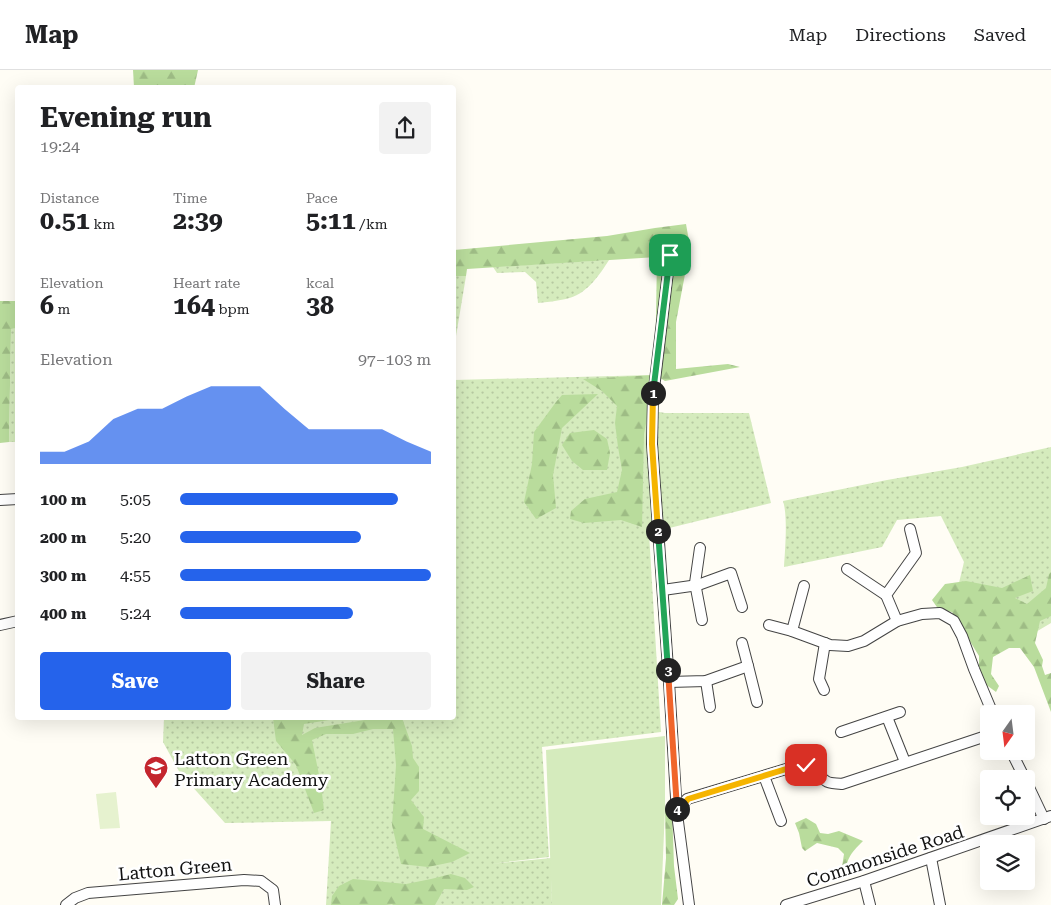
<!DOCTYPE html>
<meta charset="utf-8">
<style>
:root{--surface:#fff;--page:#f2f2f2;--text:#202124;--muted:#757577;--line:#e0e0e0;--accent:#2563eb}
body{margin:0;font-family:"Roboto Serif",serif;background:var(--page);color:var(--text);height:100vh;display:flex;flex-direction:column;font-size:19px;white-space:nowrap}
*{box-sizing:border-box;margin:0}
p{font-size:16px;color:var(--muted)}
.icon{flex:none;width:28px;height:28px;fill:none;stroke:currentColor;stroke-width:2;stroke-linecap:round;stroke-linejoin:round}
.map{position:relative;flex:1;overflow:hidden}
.panel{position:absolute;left:15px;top:15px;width:441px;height:635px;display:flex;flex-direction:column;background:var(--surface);border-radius:5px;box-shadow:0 5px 20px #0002}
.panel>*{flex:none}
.needle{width:32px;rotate:194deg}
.controls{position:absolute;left:980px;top:635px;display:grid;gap:10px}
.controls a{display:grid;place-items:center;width:55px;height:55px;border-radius:5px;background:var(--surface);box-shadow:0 5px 20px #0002;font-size:25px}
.pin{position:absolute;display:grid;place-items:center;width:42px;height:42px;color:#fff;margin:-21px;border-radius:10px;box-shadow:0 2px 8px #0006}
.km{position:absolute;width:25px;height:25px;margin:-12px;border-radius:50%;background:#222;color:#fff;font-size:14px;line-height:25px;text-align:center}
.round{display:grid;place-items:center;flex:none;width:52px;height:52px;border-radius:5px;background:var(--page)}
.overview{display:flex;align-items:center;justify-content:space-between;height:85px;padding:0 25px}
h1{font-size:28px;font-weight:700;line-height:38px}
.figures{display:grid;grid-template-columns:repeat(3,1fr);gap:8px;height:85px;padding:5px 25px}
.figures div{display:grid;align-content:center}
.figures b{font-size:25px;font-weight:700}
.figures small{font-size:14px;font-weight:400}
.figures p{font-size:14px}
.chart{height:140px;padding:10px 25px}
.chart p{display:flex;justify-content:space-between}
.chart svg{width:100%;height:90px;margin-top:5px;fill:var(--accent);opacity:.7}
.cta{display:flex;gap:10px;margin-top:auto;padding:10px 25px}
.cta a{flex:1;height:58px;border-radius:5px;background:var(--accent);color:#fff;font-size:20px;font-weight:700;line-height:58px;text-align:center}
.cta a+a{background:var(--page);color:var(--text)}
ul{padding:0 25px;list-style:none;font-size:16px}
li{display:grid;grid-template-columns:80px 60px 1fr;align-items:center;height:38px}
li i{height:12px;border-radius:6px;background:var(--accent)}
header{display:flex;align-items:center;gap:30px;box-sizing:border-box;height:70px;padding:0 25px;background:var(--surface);border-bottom:1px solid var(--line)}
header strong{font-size:24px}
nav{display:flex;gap:28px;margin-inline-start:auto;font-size:18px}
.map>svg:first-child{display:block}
.grass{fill:url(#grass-dots)}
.forest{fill:url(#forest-firs)}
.garden{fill:#d5ebbd}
.pitch{fill:#e6f2cf}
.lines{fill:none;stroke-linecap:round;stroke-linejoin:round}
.street-casing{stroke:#444;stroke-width:12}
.street{stroke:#fff;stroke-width:10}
.split-1-casing{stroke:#fff;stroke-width:10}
.split-2-casing{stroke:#fff;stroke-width:10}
.split-3-casing{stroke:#fff;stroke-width:10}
.split-4-casing{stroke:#fff;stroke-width:10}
.split-5-casing{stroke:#fff;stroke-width:10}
.split-1{stroke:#22a559;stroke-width:6}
.split-2{stroke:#f5b400;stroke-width:6}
.split-3{stroke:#22a559;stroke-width:6}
.split-4{stroke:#f0652b;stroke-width:6}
.split-5{stroke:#f5b400;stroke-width:6}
.labels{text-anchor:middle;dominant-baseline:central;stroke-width:5;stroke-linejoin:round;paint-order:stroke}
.poi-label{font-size:18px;fill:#111;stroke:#fff;text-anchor:start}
.street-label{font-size:18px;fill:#111;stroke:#fff}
</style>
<header>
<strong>Map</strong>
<nav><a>Map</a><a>Directions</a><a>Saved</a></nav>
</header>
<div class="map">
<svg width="1051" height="835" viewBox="0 0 1051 835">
<defs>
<pattern id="grass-dots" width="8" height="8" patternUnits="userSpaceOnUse" patternTransform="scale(1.25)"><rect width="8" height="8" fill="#d5ebbd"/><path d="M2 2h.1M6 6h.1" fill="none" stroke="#b6c8a1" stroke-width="1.8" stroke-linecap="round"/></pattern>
<pattern id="forest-firs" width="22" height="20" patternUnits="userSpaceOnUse" patternTransform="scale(1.25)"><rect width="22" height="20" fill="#b9dc9c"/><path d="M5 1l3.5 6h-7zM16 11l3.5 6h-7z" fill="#9ebc85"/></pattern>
</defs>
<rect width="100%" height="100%" fill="#fffdf5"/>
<g class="grass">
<path d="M609 190C599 206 586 225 566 229 557 231 547 232 538 233L536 212 525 202 497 203 493 197Z"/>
<polygon points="454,206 466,206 454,278"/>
<polygon points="17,258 17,372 9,372 11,259"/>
<polygon points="652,305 652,344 659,342 665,343 749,343 771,433 649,463 661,662 542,677 549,787 490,794 551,788 552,835 326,835 331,751 225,753 180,703 163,672 164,648 454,648 454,310"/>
<path d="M1051 377V553L1029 566 952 542 964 492 941 446 897 450 882 477 784 497C785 481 788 446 783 431L887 410 962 397Z"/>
</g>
<g class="forest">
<polygon points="133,0 198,0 194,18 134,17"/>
<polygon points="686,154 689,171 686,199 676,252 676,299 728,294 740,297 665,311 655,305 644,364 642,457 621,450 584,453 570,449 571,441 585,429 617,422 622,400 618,377 615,353 617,336 602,321 583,309 655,305 657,187 467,199 466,206 454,206 454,180 607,166 655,158"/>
<polygon points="0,231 17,231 18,258 11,259 9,372 0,373"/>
<polygon points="598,324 562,358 553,405 556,438 536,449 524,432 532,394 534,362 556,332 562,325"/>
<polygon points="594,360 607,369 610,383 607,400 583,400 572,391 562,375 570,363"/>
<polygon points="1051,502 1051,546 1040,551 1035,573 1043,590 1042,596 1045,605 1051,603 1051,642 1034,597 1020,578 1009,578 993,587 991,604 999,616 996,622 981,611 978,603 979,596 979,586 952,542 939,540 932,530 945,514 966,511 1002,518 1030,505 1033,521 1015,528 1027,534 1046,518 1049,504"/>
<polygon points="273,648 342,648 304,654 302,665 315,658 377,648 402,648 412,676 413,688 419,697 419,721 411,730 424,747 423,759 470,783 452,792 428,797 401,794 392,755 396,695 393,659 373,659 353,664 326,664 312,670 321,715 324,740 314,743 296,695 276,671"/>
<polygon points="665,738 672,738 674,796 678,829 674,835 662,835 666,788"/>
<path d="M806 748 816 754 820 763 828 764 839 761 863 771C849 785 848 787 844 806L842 797 844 784 838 778 817 773 805 781 802 778 799 763 795 753Z"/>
<polygon points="451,804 465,808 474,817 467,820 444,819 435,835 393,835 392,834 387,835 331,835 332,826 339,816 353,809 406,814 431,809"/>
</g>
<polygon class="garden" points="665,666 665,738 661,835 552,835 546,680"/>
<polygon class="pitch" points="116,722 120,758 100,759 96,724"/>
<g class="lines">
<defs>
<g id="street">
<polyline points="670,185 653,327 652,374 669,612 677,744 689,835"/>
<polyline points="0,430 18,429"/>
<polyline points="700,478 695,513 702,550"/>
<polyline points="847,499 886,525"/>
<polyline points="663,520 698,515 731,503 742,537"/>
<polyline points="897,551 886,525 916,483 910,459"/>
<polyline points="0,555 18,551"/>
<polyline points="769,555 792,561 830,575 848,576 864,571 897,551 922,544 940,543 954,551 962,566 974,599 993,644"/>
<polyline points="792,561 804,516"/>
<polyline points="748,596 757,632"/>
<polyline points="706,611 710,637"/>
<polyline points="669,612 706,611 748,596 742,573"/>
<polyline points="824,620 819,609 825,573"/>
<polyline points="887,647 905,692"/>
<polyline points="841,662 900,642"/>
<polyline points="1011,681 1025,709"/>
<polyline points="764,706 781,751"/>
<polyline points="1026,711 1044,749"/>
<path d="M677 744 687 729 796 696C814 695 813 703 826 711 830 714 837 713 842 714L989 665"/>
<polyline points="931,788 940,835"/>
<polyline points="864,811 870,835"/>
<polyline points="66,835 75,828 88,823 244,810 261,811 273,820 275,835"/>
<polyline points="786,835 864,811 1051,746"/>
</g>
</defs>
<use href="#street" class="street-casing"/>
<use href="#street" class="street"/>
</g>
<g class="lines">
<defs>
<polyline id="split-1" points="653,323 670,185"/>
<polyline id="split-2" points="653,323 652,374 658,461"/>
<polyline id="split-3" points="658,461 668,600"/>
<polyline id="split-4" points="668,600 677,739"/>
<polyline id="split-5" points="677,739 677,744 688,729 796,696 806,695"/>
</defs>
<use href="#split-1" class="split-1-casing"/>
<use href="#split-2" class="split-2-casing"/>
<use href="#split-3" class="split-3-casing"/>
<use href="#split-4" class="split-4-casing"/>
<use href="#split-5" class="split-5-casing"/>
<use href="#split-1" class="split-1"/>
<use href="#split-2" class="split-2"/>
<use href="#split-3" class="split-3"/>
<use href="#split-4" class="split-4"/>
<use href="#split-5" class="split-5"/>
</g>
<defs>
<symbol id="school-pin" viewBox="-11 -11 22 30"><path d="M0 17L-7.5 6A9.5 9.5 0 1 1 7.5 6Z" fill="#c4262e" stroke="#fff"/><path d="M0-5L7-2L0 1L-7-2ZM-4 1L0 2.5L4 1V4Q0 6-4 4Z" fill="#fff"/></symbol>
</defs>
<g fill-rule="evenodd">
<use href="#school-pin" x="142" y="684" width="28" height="38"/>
</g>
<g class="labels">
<g class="poi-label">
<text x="174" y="688">Latton Green<tspan x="174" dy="21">Primary Academy</tspan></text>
</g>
<g class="street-label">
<text transform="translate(885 786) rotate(-18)">Commonside Road</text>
<text transform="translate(175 799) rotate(-5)">Latton Green</text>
</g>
</g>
</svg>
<div class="controls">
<a><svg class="needle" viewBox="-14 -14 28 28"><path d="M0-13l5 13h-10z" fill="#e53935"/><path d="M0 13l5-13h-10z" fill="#757577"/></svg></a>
<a><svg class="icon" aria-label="locate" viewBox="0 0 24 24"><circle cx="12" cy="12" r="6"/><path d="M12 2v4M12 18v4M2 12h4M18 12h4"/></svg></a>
<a><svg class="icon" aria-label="layers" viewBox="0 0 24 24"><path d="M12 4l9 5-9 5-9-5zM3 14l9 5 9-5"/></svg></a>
</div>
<div class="pin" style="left:670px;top:185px;background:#1e9e55"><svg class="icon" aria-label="arrive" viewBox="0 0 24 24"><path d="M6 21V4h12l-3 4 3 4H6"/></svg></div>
<div class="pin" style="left:806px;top:695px;background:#d93025"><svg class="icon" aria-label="check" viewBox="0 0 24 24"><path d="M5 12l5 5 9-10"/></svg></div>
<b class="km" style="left:653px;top:323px">1</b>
<b class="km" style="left:658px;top:461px">2</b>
<b class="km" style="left:668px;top:600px">3</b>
<b class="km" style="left:677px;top:739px">4</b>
<section class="panel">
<div class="overview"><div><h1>Evening run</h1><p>19:24</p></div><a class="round"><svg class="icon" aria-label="share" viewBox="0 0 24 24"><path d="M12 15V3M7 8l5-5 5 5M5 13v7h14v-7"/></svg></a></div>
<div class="figures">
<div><p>Distance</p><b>0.51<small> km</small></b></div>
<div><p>Time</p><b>2:39</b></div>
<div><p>Pace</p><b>5:11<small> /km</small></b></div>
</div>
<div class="figures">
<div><p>Elevation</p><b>6<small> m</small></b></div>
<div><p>Heart rate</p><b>164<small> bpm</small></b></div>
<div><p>kcal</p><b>38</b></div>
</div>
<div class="chart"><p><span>Elevation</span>97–103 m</p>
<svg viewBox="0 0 160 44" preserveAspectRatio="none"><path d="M0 44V38L10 38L20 33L30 22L40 17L50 17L60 11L70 6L80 6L90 6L100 17L110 27L120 27L130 27L140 27L150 33L160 38V44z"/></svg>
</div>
<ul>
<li><b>100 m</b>5:05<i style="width:87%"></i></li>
<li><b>200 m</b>5:20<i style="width:72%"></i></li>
<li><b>300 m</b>4:55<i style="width:100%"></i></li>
<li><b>400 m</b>5:24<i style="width:69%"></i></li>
</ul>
<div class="cta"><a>Save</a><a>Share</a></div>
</section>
</div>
